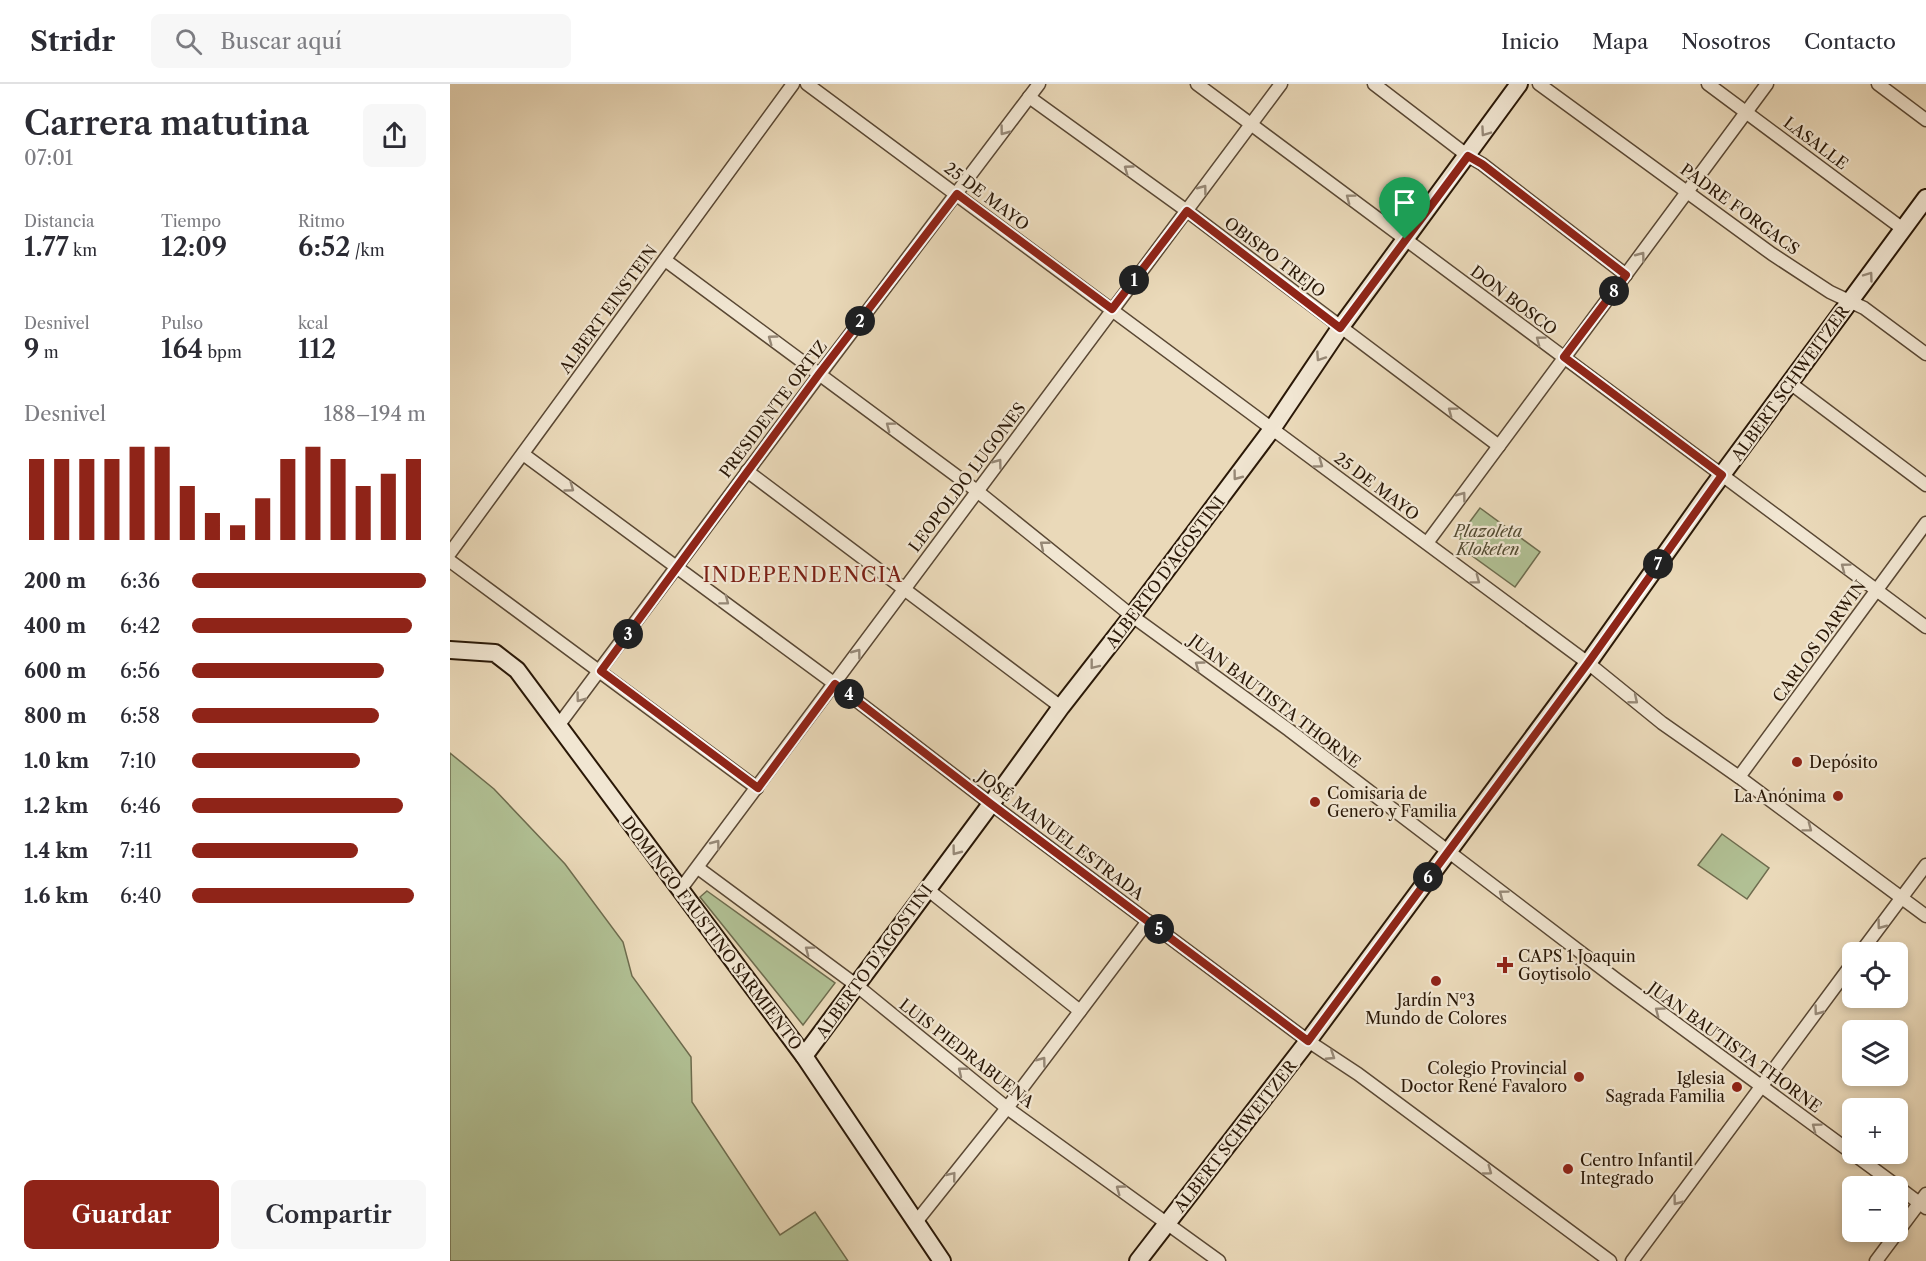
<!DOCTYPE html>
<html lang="es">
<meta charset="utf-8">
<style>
:root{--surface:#fff;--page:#f7f7f7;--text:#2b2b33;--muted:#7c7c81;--line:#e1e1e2;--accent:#8f2418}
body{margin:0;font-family:"Libre Caslon Text",serif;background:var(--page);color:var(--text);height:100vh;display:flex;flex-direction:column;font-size:22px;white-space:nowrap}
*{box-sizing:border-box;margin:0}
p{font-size:20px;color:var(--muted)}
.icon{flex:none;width:33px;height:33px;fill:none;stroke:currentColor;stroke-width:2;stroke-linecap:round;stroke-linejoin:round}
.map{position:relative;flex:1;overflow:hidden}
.sheet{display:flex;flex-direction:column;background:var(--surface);width:450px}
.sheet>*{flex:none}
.buttons{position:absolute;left:1392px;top:858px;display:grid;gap:12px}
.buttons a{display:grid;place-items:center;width:66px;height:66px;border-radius:9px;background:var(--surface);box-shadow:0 3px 9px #0003;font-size:30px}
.pin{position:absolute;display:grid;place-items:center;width:51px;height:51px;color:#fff;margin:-62px -26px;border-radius:50% 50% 50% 0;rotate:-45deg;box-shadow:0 0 6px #0007}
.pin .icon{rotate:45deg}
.km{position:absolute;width:30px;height:30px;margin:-15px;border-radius:50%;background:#222;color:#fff;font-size:16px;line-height:30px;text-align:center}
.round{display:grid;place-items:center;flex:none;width:63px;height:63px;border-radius:9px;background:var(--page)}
.head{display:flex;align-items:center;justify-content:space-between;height:102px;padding:0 24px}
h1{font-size:33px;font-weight:600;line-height:45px}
.metrics{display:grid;grid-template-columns:repeat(3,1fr);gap:9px;height:102px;padding:6px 24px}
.metrics div{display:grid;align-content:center}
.metrics b{font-size:26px;font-weight:600}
.metrics small{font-size:16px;font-weight:400}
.metrics p{font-size:16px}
.chart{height:168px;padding:12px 24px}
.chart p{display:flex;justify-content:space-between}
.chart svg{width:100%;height:108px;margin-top:6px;stroke:var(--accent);stroke-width:6}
.action{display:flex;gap:12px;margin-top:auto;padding:12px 24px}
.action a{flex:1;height:69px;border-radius:9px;background:var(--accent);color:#fff;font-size:24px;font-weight:600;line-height:69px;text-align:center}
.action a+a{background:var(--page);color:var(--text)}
ul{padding:0 24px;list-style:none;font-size:20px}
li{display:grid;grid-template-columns:96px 72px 1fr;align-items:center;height:45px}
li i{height:15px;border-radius:8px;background:var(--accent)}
header{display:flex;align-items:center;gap:36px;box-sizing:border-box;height:84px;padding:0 30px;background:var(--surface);border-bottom:2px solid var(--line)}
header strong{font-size:28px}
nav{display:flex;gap:33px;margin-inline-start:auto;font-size:21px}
.search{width:420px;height:54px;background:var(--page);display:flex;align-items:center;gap:15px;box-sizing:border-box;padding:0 21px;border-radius:9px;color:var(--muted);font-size:22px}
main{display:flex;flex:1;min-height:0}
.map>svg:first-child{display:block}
.green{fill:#b1c094;stroke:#6e6c4e;stroke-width:1.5}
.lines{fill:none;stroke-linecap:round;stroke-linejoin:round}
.street-casing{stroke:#5a4834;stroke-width:15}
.secondary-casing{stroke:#2a1807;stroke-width:20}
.street{stroke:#f1e6d2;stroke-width:12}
.secondary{stroke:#f1e6d2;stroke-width:16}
.oneway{stroke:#978977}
.route-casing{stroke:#fff;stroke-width:12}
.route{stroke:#8f2418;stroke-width:8}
.poi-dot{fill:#8f2418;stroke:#f1e6d2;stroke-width:2}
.labels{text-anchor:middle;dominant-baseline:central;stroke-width:4.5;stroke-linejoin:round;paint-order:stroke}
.street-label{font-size:16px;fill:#2a1807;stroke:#f1e6d2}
.park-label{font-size:16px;font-style:italic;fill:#524a31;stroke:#f1e6d2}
.poi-label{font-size:16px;fill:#2a1807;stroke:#f1e6d2;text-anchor:start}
.quarter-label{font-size:20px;letter-spacing:1.5px;fill:#7a1f14;stroke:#f1e6d2}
</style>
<header>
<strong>Stridr</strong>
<div class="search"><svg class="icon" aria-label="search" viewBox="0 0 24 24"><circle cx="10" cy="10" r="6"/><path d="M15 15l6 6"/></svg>Buscar aquí</div>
<nav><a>Inicio</a><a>Mapa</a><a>Nosotros</a><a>Contacto</a></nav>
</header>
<main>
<section class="sheet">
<div class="head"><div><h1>Carrera matutina</h1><p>07:01</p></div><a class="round"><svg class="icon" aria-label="share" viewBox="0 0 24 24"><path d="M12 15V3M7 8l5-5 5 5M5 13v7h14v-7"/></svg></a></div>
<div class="metrics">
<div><p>Distancia</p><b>1.77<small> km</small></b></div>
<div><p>Tiempo</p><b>12:09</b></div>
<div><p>Ritmo</p><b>6:52<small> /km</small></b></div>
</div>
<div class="metrics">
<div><p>Desnivel</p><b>9<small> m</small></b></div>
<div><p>Pulso</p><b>164<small> bpm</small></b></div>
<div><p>kcal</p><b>112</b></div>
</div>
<div class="chart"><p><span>Desnivel</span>188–194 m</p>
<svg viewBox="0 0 160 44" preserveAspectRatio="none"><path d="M5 44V11M15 44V11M25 44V11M35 44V11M45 44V6M55 44V6M65 44V22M75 44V33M85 44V38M95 44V27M105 44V11M115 44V6M125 44V11M135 44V22M145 44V17M155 44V11"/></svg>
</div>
<ul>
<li><b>200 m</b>6:36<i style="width:100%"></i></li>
<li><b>400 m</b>6:42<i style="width:94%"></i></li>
<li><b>600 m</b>6:56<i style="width:82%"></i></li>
<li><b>800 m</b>6:58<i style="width:80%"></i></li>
<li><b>1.0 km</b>7:10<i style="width:72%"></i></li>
<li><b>1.2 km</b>6:46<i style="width:90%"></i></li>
<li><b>1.4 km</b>7:11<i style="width:71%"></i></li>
<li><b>1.6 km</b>6:40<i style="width:95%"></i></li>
</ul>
<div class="action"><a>Guardar</a><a>Compartir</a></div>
</section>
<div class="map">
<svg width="1476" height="1177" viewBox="0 0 1476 1177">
<rect width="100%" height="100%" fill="#ead9b9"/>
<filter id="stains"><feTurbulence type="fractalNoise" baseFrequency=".00333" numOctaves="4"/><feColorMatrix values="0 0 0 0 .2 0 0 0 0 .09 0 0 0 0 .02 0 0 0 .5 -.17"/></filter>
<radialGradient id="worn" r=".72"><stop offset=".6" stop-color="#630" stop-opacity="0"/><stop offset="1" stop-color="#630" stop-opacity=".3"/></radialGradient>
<g class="green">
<polygon points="1030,424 1090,468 1065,503 1010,463 1010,451"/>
<polygon points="0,669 44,705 115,780 173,858 182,892 241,973 242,1018 330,1151 365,1128 398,1177 0,1177"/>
<polygon points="1272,750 1319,784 1297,815 1248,781"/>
<polygon points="257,807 385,899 353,941 250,813"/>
</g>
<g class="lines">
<defs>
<g id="street">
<polyline points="357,0 1138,579 1212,639 1289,693 1476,832"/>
<polyline points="747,0 1476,543"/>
<polyline points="924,0 1018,72 1032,80 1176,191"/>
<polyline points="1089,0 1322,170 1380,208 1414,224 1476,270"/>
<polyline points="1258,0 1453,145"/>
<polyline points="1428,0 1476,36"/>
<polyline points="579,13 737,127 1049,362"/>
<polyline points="215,176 527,407 682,532 839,646 1167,896 1447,1102"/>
<polyline points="1340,299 1476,401"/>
<polyline points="73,370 385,600 541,720 858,957 908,990 1160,1177"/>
<polyline points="297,387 611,623"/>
<polyline points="977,459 1317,0"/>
<polyline points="0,469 343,0"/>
<polyline points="0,477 307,704"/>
<polyline points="108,642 370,290 589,0"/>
<polyline points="1289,693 1476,439"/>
<polyline points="248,784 406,901 557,1024 769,1177"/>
<polyline points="477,805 630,927"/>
<polyline points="230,806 831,0"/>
<polyline points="1411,868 1476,781"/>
<polyline points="1448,1103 1476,1124"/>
<polyline points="466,1138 557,1024 698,837"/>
<polyline points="1182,1177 1402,880"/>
<polyline points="1426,1177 1476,1110"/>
</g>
<g id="secondary">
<polyline points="0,566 45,569 67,586 354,972 492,1177"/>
<polyline points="354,972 541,720 611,623 682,532 822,345 890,244 1069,0"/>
<polyline points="688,1177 858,957 1138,579 1260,407 1476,114"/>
</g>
</defs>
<use href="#street" class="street-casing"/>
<use href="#secondary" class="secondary-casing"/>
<use href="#street" class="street"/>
<use href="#secondary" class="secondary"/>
</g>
<defs><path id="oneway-chevron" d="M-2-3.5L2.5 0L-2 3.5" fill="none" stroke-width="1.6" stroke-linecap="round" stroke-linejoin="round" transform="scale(1.5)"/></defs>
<g class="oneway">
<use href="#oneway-chevron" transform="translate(554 47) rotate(127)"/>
<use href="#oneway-chevron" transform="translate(1035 48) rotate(125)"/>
<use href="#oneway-chevron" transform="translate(678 85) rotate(-144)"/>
<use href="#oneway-chevron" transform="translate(753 105) rotate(-53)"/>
<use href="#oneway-chevron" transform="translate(900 114) rotate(-143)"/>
<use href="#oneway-chevron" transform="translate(1191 172) rotate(-53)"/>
<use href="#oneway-chevron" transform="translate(1419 192) rotate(-54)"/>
<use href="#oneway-chevron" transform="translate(322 255) rotate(-144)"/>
<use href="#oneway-chevron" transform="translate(1090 256) rotate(-143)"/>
<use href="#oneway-chevron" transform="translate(870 273) rotate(124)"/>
<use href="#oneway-chevron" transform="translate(1002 327) rotate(-143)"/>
<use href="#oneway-chevron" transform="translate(440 342) rotate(-143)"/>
<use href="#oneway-chevron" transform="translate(548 379) rotate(-53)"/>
<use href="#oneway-chevron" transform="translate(869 380) rotate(36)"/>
<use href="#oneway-chevron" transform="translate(787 392) rotate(127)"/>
<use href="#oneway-chevron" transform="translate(120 404) rotate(36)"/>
<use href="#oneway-chevron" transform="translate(1012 412) rotate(-53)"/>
<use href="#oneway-chevron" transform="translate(594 461) rotate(-141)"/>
<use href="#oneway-chevron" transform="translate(1395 483) rotate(-143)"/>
<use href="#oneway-chevron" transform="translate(1026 496) rotate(37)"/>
<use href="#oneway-chevron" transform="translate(275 517) rotate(37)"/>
<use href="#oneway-chevron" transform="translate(407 569) rotate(-53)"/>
<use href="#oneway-chevron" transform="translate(644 581) rotate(128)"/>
<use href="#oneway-chevron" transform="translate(749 581) rotate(-144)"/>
<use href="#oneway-chevron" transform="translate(130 614) rotate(127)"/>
<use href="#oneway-chevron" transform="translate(1184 616) rotate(39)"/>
<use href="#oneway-chevron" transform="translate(1358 744) rotate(37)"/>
<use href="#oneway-chevron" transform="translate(266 760) rotate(-53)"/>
<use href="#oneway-chevron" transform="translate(506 767) rotate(127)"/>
<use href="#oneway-chevron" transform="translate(1053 810) rotate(-143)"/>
<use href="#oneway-chevron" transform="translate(1431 841) rotate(127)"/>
<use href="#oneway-chevron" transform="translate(359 866) rotate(-143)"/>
<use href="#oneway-chevron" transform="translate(1209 927) rotate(-143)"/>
<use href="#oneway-chevron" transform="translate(1368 927) rotate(127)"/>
<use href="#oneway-chevron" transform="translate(881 972) rotate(33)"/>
<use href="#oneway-chevron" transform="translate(592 977) rotate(-53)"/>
<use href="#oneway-chevron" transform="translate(512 987) rotate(-141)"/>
<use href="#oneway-chevron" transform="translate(1366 1043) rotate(-143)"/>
<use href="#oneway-chevron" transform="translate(1038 1087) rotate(36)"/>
<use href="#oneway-chevron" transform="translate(502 1092) rotate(-51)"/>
<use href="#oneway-chevron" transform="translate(670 1105) rotate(-144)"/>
<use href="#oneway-chevron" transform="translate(1227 1117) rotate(127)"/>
</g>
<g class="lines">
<defs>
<polygon id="route" points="1018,72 1032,80 1176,191 1114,273 1272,391 1138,579 858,957 541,720 385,600 308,704 151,587 369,290 507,110 662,225 737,127 890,244"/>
</defs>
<use href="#route" class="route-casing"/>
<use href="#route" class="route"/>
</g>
<g class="poi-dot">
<circle cx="1347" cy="678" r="6"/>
<circle cx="1388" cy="712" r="6"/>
<circle cx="865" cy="718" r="6"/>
<path d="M1052 872h6v6h6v6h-6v6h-6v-6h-6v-6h6z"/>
<circle cx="986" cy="897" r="6"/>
<circle cx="1129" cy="993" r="6"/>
<circle cx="1287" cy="1003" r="6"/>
<circle cx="1118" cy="1085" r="6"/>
</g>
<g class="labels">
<g class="street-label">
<text transform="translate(1366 59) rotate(37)">LASALLE</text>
<text transform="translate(537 112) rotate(37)">25 DE MAYO</text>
<text transform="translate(1290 125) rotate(36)">PADRE FORGACS</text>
<text transform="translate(825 173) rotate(37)">OBISPO TREJO</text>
<text transform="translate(1064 216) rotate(37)">DON BOSCO</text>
<text transform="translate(158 225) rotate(-54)">ALBERT EINSTEIN</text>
<text transform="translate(1340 299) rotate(-54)">ALBERT SCHWEITZER</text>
<text transform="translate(323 325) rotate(-53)">PRESIDENTE ORTIZ</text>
<text transform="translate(517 393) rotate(-53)">LEOPOLDO LUGONES</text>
<text transform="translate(927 402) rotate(37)">25 DE MAYO</text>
<text transform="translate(715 488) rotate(-53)">ALBERTO D'AGOSTINI</text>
<text transform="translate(1369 557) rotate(-54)">CARLOS DARWIN</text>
<text transform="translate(825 617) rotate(37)">JUAN BAUTISTA THORNE</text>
<text transform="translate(611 751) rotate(37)">JOSÉ MANUEL ESTRADA</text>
<text transform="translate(262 849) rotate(53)">DOMINGO FAUSTINO SARMIENTO</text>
<text transform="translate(424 877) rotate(-54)">ALBERTO D'AGOSTINI</text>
<text transform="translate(1285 963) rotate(36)">JUAN BAUTISTA THORNE</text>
<text transform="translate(517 969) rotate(38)">LUIS PIEDRABUENA</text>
<text transform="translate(785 1052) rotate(-52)">ALBERT SCHWEITZER</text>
</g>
<g class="park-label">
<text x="1038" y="447">Plazoleta<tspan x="1038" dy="18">Kloketen</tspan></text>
</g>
<g class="poi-label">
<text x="1359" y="678">Depósito</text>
<text x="877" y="709">Comisaria de<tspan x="877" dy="18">Genero y Familia</tspan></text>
<text x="1376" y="712" text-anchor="end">La Anónima</text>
<text x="1068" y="872">CAPS 1 Joaquin<tspan x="1068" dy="18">Goytisolo</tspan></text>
<text x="986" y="916" text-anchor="middle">Jardín Nº3<tspan x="986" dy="18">Mundo de Colores</tspan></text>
<text x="1117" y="984" text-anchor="end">Colegio Provincial<tspan x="1117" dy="18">Doctor René Favaloro</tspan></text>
<text x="1275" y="994" text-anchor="end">Iglesia<tspan x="1275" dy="18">Sagrada Familia</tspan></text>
<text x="1130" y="1076">Centro Infantil<tspan x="1130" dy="18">Integrado</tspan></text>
</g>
<g class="quarter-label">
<text x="353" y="491">INDEPENDENCIA</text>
</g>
</g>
<rect width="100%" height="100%" filter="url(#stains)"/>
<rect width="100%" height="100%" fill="url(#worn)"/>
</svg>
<div class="buttons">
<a><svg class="icon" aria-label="locate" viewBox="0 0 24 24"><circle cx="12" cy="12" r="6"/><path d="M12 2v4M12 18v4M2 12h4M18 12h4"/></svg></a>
<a><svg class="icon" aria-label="layers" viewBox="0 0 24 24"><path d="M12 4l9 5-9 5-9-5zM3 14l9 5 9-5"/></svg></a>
<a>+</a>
<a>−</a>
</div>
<div class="pin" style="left:955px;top:155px;background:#1e9e55"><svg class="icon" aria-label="arrive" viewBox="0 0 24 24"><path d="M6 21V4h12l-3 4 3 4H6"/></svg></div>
<b class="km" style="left:684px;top:196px">1</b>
<b class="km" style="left:410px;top:237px">2</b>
<b class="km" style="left:178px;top:550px">3</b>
<b class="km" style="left:399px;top:610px">4</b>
<b class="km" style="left:709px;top:845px">5</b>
<b class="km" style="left:978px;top:793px">6</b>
<b class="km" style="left:1208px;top:480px">7</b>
<b class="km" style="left:1164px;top:207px">8</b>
</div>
</main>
